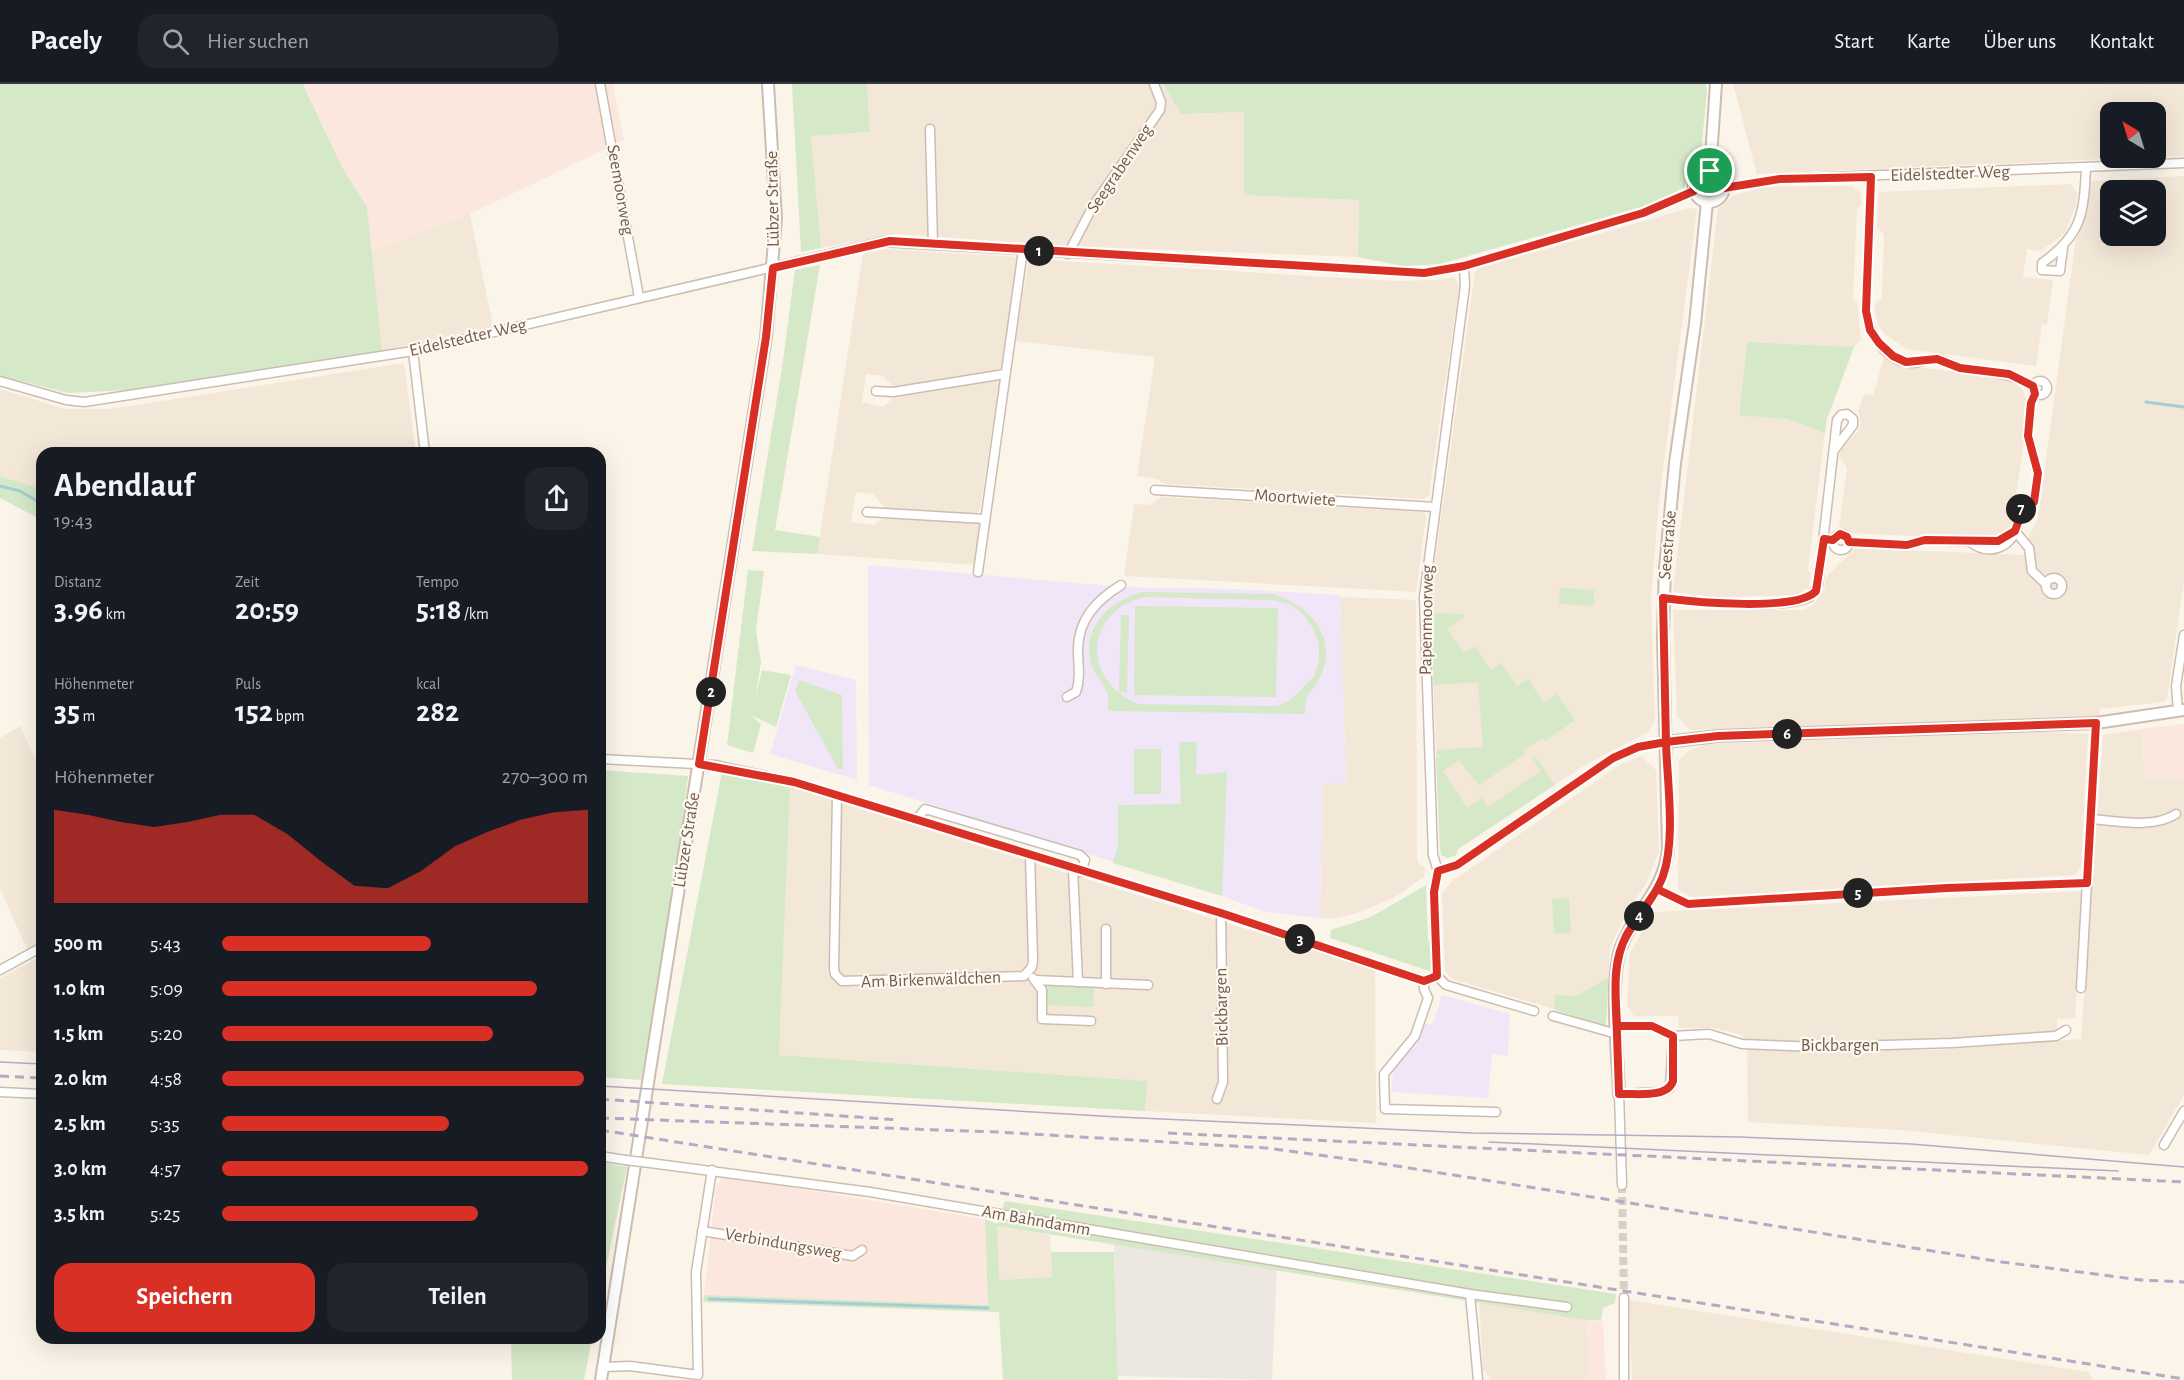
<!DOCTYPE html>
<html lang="de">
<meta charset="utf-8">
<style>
:root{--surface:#171b24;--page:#20242c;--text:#f1f3f6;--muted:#9ea1a6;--line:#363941;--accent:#d93025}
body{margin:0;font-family:"Alegreya Sans",sans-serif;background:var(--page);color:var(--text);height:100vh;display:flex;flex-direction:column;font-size:22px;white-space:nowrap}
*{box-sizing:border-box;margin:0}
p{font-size:20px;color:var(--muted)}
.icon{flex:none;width:33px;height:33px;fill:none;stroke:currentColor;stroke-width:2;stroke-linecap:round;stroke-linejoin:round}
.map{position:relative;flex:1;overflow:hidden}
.sheet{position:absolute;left:36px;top:363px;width:570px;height:897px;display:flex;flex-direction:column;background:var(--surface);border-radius:18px;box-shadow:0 6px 24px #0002}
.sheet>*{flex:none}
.needle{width:39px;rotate:322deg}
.buttons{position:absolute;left:2100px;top:18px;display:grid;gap:12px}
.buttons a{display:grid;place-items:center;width:66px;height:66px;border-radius:12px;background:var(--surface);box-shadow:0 6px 24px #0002;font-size:30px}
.pin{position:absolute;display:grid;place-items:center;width:51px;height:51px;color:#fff;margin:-26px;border:3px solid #fff;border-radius:50%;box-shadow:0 2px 6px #0007}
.km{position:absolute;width:30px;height:30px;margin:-15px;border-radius:50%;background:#222;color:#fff;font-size:16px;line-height:30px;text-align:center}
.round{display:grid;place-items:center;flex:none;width:63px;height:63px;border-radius:18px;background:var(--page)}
.summary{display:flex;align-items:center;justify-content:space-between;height:102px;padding:0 18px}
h1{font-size:33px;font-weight:700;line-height:45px}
.figures{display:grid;grid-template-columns:repeat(3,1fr);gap:9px;height:102px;padding:6px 18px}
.figures div{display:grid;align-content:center}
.figures b{font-size:30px;font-weight:700}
.figures small{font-size:16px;font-weight:400}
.figures p{font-size:16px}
.chart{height:168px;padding:12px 18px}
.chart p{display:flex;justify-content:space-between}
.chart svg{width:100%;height:108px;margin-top:6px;fill:var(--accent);opacity:.7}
.primary-button{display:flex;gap:12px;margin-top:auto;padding:12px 18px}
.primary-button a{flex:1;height:69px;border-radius:18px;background:var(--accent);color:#fff;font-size:24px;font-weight:700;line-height:69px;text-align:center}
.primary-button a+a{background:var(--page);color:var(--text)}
ul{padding:0 18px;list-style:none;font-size:20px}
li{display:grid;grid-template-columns:96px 72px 1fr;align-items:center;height:45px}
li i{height:15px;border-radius:8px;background:var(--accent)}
header{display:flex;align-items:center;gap:36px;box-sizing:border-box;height:84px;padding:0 30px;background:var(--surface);border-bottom:2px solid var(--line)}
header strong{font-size:28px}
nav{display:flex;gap:33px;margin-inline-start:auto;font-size:21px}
.search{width:420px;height:54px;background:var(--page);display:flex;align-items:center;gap:15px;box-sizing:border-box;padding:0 21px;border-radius:18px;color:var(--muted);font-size:22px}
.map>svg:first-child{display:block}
.residential{fill:#f3e7d8;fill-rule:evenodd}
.commercial{fill:#fbe7de}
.industrial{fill:#ede7e2}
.education{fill:#f1e6f8}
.green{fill:#d5e8c8;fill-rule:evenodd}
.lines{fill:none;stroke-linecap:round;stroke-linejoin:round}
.stream{stroke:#a5cdd5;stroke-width:3}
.minor-tunnel{stroke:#dacfc2;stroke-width:8;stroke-dasharray:8 4;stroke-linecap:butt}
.minor-casing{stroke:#cdbdb0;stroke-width:11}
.tertiary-casing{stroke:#cdbdb0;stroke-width:14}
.minor{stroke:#fff;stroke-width:8}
.tertiary{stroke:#fff;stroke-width:10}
.tram{stroke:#b8a8c5;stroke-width:1.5}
.rail{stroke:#b8a8c5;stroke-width:3;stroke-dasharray:9 6;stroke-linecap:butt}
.minor-bridge-casing{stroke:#cdbdb0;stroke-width:11;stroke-linecap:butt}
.minor-bridge{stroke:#fff;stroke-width:8}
.route-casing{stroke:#fff;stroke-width:12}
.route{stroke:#d93025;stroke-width:8}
.labels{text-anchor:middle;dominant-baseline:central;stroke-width:4.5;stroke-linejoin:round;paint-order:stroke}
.street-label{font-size:18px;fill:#755c4e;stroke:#fef9f0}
</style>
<header>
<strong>Pacely</strong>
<div class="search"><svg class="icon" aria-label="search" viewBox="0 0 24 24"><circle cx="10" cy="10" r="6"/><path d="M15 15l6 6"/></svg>Hier suchen</div>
<nav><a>Start</a><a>Karte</a><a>Über uns</a><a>Kontakt</a></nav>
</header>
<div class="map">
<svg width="2184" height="1296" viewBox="0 0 2184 1296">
<rect width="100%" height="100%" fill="#fbf5e9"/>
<g class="residential">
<polygon points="867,0 1163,0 1181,30 1244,28 1245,111 1359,116 1358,173 1066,162 897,150 821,164 811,52 870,48"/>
<polygon points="1733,0 2184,0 2184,72 2156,73 2156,28 2110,28 2110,74 2134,74 1757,90"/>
<path d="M2184 92V497L2167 615 2163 618 2100 625 2099 633 1690 646 1677 632 1673 526H1804L1813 521 1824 506 1826 493 1855 464 2026 471 2028 454 2038 434 2076 154 2087 128 2090 100 2093 97ZM2110 106H2156V152H2110Z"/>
<polygon points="2071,100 2077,108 2076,122 2065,149 2041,167 2027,165 2023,193 2053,196 2047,241 2042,240 2036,282 1906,265 1885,250 1878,241 1874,221 1882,213 1884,151 1877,143 1879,108"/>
<polygon points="1852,102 1861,110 1861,121 1857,124 1853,215 1857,218 1861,256 1854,263 1747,258 1739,330 1787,335 1825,349 1808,486 1811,490 1809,503 1797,511 1714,513 1673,508 1718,124 1734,111 1766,103"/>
<polygon points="1689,124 1697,125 1659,416 1651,513 1655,637 1647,649 1588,679 1458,765 1456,771 1443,773 1440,764 1430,514 1475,188 1479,184"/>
<polygon points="470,130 493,242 382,267 371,167"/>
<polygon points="885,165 1019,173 1002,282 995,288 894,303 883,292 866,290 862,318 883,323 895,312 993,295 999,299 980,426 973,431 885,424 873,410 856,408 851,438 874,441 885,433 979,439 981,442 976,481 817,470 863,170"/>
<polygon points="1029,175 1395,197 1435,196 1454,193 1459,202 1429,411 1424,415 1166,400 1157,395 1137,392 1155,273 1015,257"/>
<polygon points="1884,273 1908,282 2006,294 2022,304 2029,322 2012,440 2008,448 1990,456 1850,449 1839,444 1847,384 1839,372 1842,364 1859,346 1861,337 1858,328 1864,310 1873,311"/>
<polygon points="404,279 416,369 42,369 42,405 0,392 0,305 65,325 111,325"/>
<polygon points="1161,413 1423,428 1426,432 1416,508 1124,492 1134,420 1150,421"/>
<polygon points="1340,513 1416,516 1417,778 1425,783 1424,793 1392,815 1354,830 1330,835 1320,834 1322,699 1346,698"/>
<polygon points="20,642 42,689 42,858 27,865 0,805 0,654"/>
<polygon points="2143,645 2144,693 2184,695 2184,1011 2149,1071 1901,1046 1748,1038 1747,965 1936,966 2081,955 2103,651"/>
<polygon points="2048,648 2088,650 2081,783 2075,791 1691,813 1678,806 1679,676 1691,665 1709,660"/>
<polygon points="1641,672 1656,686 1659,768 1647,798 1625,832 1610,863 1606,941 1603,943 1554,925 1452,895 1445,887 1442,810 1451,798 1619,681"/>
<polygon points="790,703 1375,885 1376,1039 1145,1027 1146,997 779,971"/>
<polygon points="2083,807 2075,934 2057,935 2057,949 1865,959 1743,956 1743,951 1713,944 1679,944 1678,932 1634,932 1627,922 1630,869 1654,828"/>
<polygon points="42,872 42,968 0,966 0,894"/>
<polygon points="996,1142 1050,1151 1052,1193 998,1196"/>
<polygon points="1629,1216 2088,1288 2093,1296 1632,1296"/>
<polygon points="1479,1217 1587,1236 1589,1296 1491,1296 1483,1285"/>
</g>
<g class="commercial">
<polygon points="304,0 613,0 624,56 470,130 371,167 367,123 342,83"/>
<polygon points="2184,640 2184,695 2144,693 2143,645"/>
<polygon points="723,1092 985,1135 988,1221 704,1211 716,1102"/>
<polygon points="1587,1236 1603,1237 1606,1296 1589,1296"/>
</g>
<polygon class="industrial" points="1114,1160 1277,1185 1272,1296 1118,1292"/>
<g class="education">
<polygon points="868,481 1123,503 1236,505 1340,511 1346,699 1322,700 1320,834 1265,828 1222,812 869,701"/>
<polygon points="796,581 856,596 857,696 770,670"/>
<polygon points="1442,911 1510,930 1508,972 1492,970 1488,1014 1392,1008 1393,985 1417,960 1425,940 1433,940"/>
</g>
<g class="green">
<polygon points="0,0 303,0 342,83 367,123 382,267 132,306 68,309 0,292"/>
<polygon points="792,0 867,0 870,48 811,52 821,164 801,168"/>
<polygon points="1163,0 1706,0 1707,6 1700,80 1690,88 1684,104 1641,123 1440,180 1403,182 1358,173 1359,116 1244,111 1244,28 1181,30"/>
<polygon points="820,181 775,446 820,453 817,470 752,467 782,284 795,186"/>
<polygon points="1747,258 1854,263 1827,335 1825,349 1787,335 1739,331"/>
<polygon points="0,392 42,405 42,436 0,414"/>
<polygon points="748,486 764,487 756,546 761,578 755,615 762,586 791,591 776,643 751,631 761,640 753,669 727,661"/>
<polygon points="1560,504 1594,506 1594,522 1559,520"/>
<path d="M1142 508 1273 510C1311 521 1341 556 1318 597 1308 615 1306 605 1305 630L1108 627C1108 621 1109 613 1107 608 1103 597 1094 591 1091 579 1081 543 1111 516 1142 508ZM1144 513 1271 516 1290 520 1303 530 1313 544 1319 560V577L1314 592 1292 615 1277 622 1138 620C1082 596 1083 529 1144 513Z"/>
<polygon points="1135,522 1278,524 1276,613 1134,611"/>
<polygon points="1430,529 1463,530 1464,533 1447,545 1464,569 1475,562 1491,586 1501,579 1517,602 1528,595 1544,619 1557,610 1575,636 1545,657 1542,654 1523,667 1525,670 1479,701 1459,676 1443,687 1467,724 1482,714 1488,723 1541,687 1532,673 1535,672 1555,701 1458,765 1456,771 1448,774 1441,771 1440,764 1436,673 1443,672 1437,671 1437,666 1483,663 1478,598 1433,601"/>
<polygon points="1121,531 1129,531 1127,609 1119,608"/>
<polygon points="799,596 842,611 843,685 838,685 795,607"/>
<polygon points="1179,658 1197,658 1196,691 1227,688 1222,812 1113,779 1118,762 1118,721 1181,720"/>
<rect x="1134" y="665" width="27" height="45"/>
<polygon points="600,686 688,692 672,820 641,996 600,993"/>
<polygon points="722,688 790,703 779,971 1147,997 1145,1027 662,1000"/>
<path d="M1426 801 1428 856C1435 864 1436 880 1429 887L1330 854 1331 846 1371 833Z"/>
<polygon points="1569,814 1571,849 1554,850 1552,815"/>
<polygon points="1608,894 1606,941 1603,943 1554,925 1555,911 1576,912"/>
<polygon points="1047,901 1094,903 1093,923 1046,921"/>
<polygon points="600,1078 627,1083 600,1213"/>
<polygon points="1005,1117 1616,1210 1615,1219 1603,1224 1601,1236 1587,1236 997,1142 999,1196 1052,1193 1051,1168 1114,1168 1118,1296 1003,1296 999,1228 703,1218 704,1211 988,1221 985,1135 997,1140"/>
<polygon points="511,1254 592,1254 584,1296 512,1296"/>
</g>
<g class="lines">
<g class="stream">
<polyline points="2146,318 2184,323"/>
<polyline points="0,402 20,407 42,420"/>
<polyline points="709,1215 988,1224"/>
</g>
<polyline class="minor-tunnel" points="1622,1101 1624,1214"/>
<defs>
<g id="minor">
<polyline points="600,0 639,213"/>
<polyline points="930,45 933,161"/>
<path d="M1871 93 1866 227C1869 250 1886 278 1912 279 1922 279 1929 273 1939 275 1947 277 1954 282 1961 284 1989 289 2006 287 2033 302"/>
<polyline points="1724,104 1780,95 2184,79"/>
<path d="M2063 164 2060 187 2042 186V179C2082 151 2084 129 2086 83"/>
<polyline points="1068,170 1093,122 1160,26 1161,18 1154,0"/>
<polyline points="413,267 425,369"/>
<circle cx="2040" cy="304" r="7"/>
<polyline points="0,297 66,316 84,318 413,267 881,158 1424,189 1464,182 1643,129 1694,107"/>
<polyline points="876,307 893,308 1005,290"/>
<polyline points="1155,406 1435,423"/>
<polyline points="867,428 985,435"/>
<polyline points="2015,447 2029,464 2032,487 2046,500"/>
<circle cx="1841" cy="458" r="8"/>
<polyline points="1849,458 1907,461 1925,456 1993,458 2010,451"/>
<path d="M1970 458C1988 472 2009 465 2017 444 2019 438 2019 431 2021 424L2034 418 2038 389 2028 352 2031 319 2035 310"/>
<polyline points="978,488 1023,166"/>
<circle cx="2054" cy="502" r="8"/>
<path d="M1663 514C1695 518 1784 526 1810 513L1818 501 1837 336 1841 331 1847 330 1853 335V341L1835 365"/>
<path d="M1067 613 1076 608C1081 593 1078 581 1078 566 1078 535 1097 516 1121 501"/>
<polyline points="2178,627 2176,602 2184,551"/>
<polyline points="600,675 715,681 794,698 1221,829 1424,897"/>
<polyline points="837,711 834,884 835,890 842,897 1024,892 1032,883 1033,876 1030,771"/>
<polyline points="917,735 925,725 1080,771 1085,776 1081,788"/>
<path d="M2091 735C2117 737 2153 745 2176 730"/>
<polyline points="1073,785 1078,898"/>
<polyline points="1438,787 1457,781 1613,674 1638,663 1666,658"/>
<polyline points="1657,805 1688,820 1947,804 2087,799"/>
<polyline points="0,886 42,863"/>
<polyline points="1437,892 1434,808 1438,787 1433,771 1424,513 1465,202 1464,182"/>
<polyline points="1033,894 1042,906 1042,935 1091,937"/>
<polyline points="1035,896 1148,901"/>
<polyline points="1424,897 1424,905 1428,914 1415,952 1384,990 1385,1025 1496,1028"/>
<polyline points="1424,897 1437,892 1446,901 1534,927"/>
<polyline points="1106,900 1106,845"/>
<polyline points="2081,904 2096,639"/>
<polyline points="1553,932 1617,950"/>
<polyline points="1617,942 1652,942 1673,952 1709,950 1742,960 1820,963 1952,959 2056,952 2066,946"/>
<polyline points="0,1008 42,1010"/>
<polyline points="1217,1015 1223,998 1221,829"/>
<polyline points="2164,1061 2184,1027"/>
<polyline points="600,1072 625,1076"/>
<polyline points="650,1079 870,1108 1470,1210 1567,1223"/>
<polyline points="1622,1101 1619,1010 1663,1008 1670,1004 1673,952"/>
<polyline points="702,1147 853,1172 862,1166"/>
<polyline points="1470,1210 1478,1296"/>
<polyline points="603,1283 630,1282 698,1291 696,1188 712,1086"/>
<polyline points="1624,1296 1624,1214"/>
</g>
<g id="tertiary">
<polyline points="1710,87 1716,0"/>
<circle cx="1709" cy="103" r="15"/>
<polyline points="1666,658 1718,652 2096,639 2184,626"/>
<path d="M1619 1010C1618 973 1609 895 1621 863 1635 826 1664 808 1668 765L1663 551 1665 484 1675 379 1695 240 1707 118"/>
<polyline points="601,1296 766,253 776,134 768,0"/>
</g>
</defs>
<use href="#minor" class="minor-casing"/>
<use href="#tertiary" class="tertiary-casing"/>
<use href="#minor" class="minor"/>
<use href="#tertiary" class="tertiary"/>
<g class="tram">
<polyline points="0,978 42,980"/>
<polyline points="600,1002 1118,1033 1472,1049 1740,1053 1911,1060 2184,1083"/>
<polyline points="1489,1058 2118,1087"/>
</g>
<g class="rail">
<polyline points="0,992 42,994"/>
<polyline points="600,1015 899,1036"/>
<polyline points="600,1034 997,1048 1267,1064 1384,1080 2002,1178 2141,1196 2184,1198"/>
<polyline points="600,1046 2184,1295"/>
<polyline points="1168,1049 2184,1098"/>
</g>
<defs>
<polyline id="minor-bridge" points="625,1076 650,1079"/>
</defs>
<use href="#minor-bridge" class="minor-bridge-casing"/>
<use href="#minor-bridge" class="minor-bridge"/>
</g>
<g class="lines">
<defs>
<path id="route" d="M1710 87C1698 88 1693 95 1694 107L1643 129 1464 182 1424 189 890 157 773 184 766 253 699 680 794 698 1221 829 1424 897 1437 892 1434 808 1438 787 1457 781 1613 674 1638 663 1666 658C1667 697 1676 755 1663 792 1655 814 1638 831 1627 851 1611 878 1616 912 1617 942H1652L1673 952V997C1667 1015 1635 1009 1619 1010L1617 950C1616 918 1611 882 1626 852 1635 836 1647 821 1657 805L1688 820 1947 804 2087 799 2096 639 1718 652 1666 658 1663 514C1693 518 1797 528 1816 507L1824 455 1833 456 1840 450 1847 453 1849 458 1907 461 1925 456 1998 457 2015 447 2024 422 2034 418 2038 389 2028 352 2031 319 2035 310 2033 302 2009 290 1960 284 1937 275 1906 278 1893 272 1879 259 1870 246 1866 227 1871 93 1780 95 1724 104 1721 93 1710 87"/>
</defs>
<use href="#route" class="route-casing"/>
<use href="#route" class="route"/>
</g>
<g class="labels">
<g class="street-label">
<text transform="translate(1120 85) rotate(-56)">Seegrabenweg</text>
<text transform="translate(1950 90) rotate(-2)">Eidelstedter Weg</text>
<text transform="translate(620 106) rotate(80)">Seemoorweg</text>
<text transform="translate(773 115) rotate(-91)">Lübzer Straße</text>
<text transform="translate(468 254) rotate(-13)">Eidelstedter Weg</text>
<text transform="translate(1295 414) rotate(4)">Moortwiete</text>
<text transform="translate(1668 461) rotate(-85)">Seestraße</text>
<text transform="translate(1427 536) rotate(-89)">Papenmoorweg</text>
<text transform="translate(687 756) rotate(-81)">Lübzer Straße</text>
<text transform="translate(931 896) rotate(-2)">Am Birkenwäldchen</text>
<text transform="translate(1222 923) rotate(-91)">Bickbargen</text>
<text x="1840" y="962">Bickbargen</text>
<text transform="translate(1036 1137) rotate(10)">Am Bahndamm</text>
<text transform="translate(783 1160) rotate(10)">Verbindungsweg</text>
</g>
</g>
</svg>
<div class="buttons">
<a><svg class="needle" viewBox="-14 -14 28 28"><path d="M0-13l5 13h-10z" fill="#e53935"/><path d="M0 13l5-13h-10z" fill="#9ea1a6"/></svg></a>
<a><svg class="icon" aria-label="layers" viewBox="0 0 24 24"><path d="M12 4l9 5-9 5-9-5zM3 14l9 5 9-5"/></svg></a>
</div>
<div class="pin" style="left:1710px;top:87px;background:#1e9e55"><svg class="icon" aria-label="arrive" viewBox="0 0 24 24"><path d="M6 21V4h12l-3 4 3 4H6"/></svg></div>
<b class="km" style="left:1039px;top:167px">1</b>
<b class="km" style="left:711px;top:608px">2</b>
<b class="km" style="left:1300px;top:855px">3</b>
<b class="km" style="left:1639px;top:832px">4</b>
<b class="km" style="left:1858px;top:809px">5</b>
<b class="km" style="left:1787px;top:650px">6</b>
<b class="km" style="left:2021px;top:425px">7</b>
<section class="sheet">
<div class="summary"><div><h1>Abendlauf</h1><p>19:43</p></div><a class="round"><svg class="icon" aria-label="share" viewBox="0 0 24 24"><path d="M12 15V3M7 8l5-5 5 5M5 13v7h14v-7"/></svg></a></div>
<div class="figures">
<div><p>Distanz</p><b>3.96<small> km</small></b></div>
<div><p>Zeit</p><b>20:59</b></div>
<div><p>Tempo</p><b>5:18<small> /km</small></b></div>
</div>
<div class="figures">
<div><p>Höhenmeter</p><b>35<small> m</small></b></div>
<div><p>Puls</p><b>152<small> bpm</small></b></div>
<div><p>kcal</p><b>282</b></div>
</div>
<div class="chart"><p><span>Höhenmeter</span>270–300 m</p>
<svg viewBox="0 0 160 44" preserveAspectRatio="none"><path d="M0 44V6L10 8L20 11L30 13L40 11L50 8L60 8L70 16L80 27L90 37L100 38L110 31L120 21L130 15L140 10L150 7L160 6V44z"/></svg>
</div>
<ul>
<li><b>500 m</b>5:43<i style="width:57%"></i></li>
<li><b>1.0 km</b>5:09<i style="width:86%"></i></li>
<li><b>1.5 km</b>5:20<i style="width:74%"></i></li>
<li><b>2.0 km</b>4:58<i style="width:99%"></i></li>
<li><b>2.5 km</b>5:35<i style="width:62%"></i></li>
<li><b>3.0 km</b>4:57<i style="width:100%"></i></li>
<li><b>3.5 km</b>5:25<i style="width:70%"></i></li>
</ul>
<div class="primary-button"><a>Speichern</a><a>Teilen</a></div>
</section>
</div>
